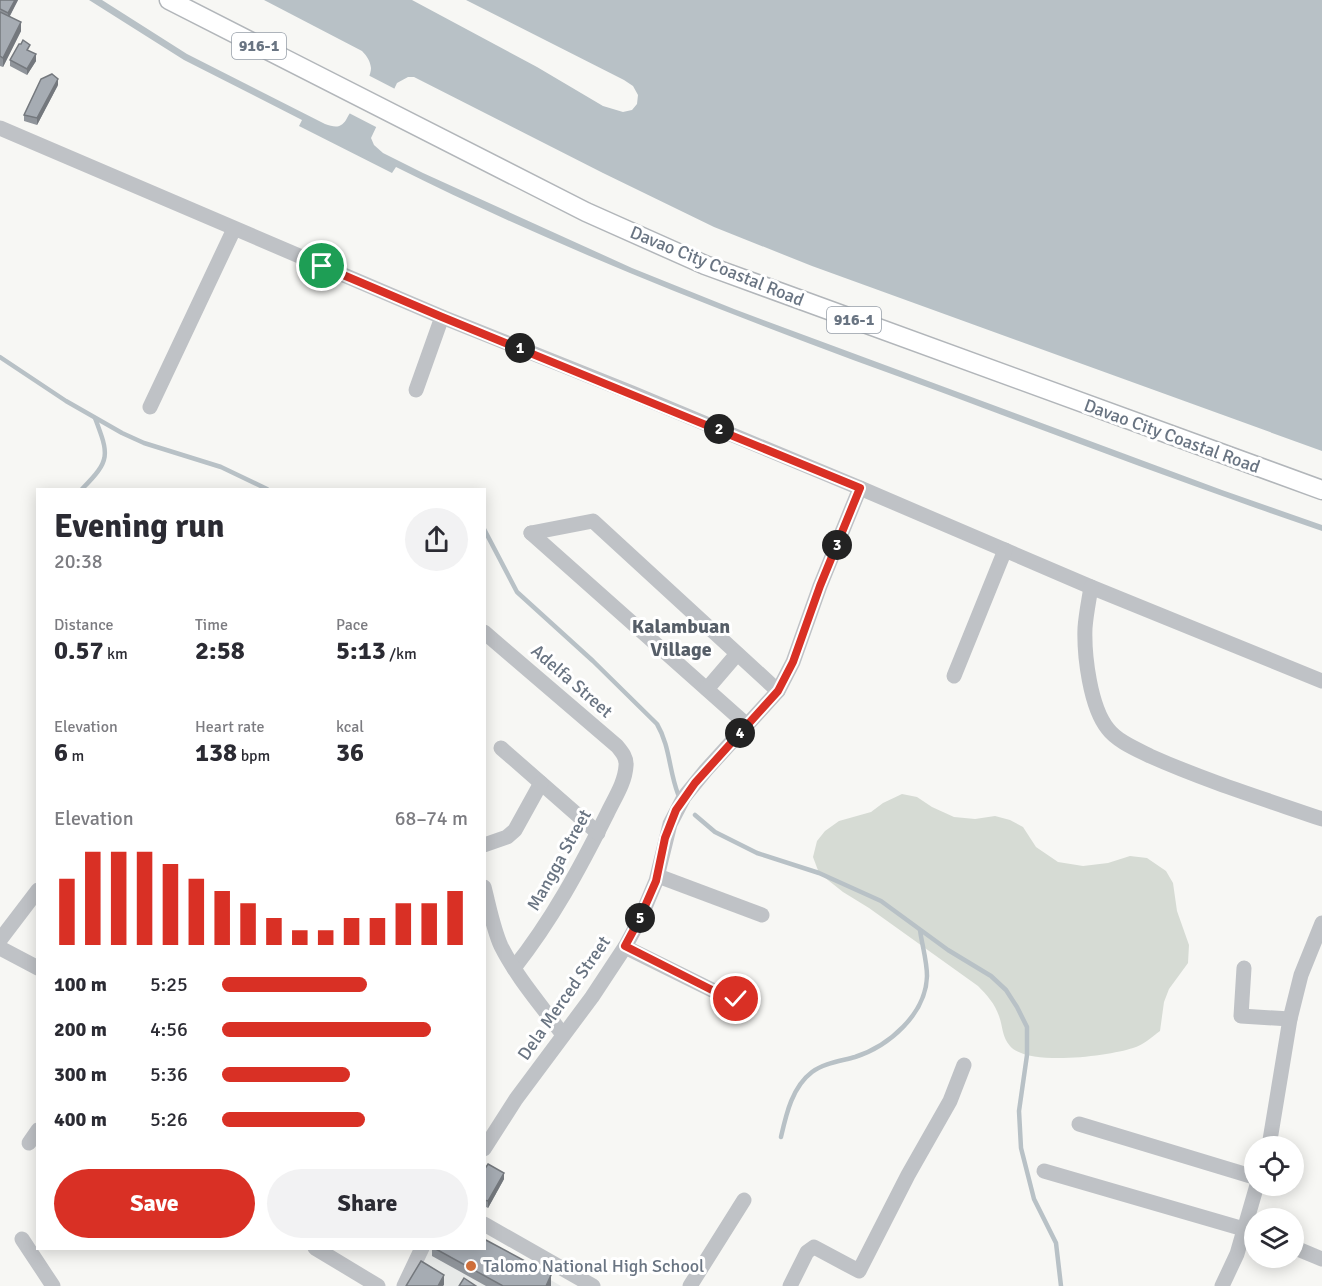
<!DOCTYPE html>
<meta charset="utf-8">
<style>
:root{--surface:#fff;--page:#f2f2f3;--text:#2b2b33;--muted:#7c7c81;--accent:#d93025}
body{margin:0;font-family:Signika,sans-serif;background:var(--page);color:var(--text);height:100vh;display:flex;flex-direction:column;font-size:22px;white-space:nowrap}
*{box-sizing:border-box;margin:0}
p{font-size:20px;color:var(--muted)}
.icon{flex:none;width:33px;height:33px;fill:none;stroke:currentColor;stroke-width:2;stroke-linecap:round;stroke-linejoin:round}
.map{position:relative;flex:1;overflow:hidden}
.panel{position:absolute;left:36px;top:488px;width:450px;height:762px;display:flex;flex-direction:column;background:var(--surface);border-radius:0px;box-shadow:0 3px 15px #0003}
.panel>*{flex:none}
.controls{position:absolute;left:1244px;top:1136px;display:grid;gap:12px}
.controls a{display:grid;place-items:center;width:60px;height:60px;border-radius:50%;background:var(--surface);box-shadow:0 3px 15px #0003;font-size:30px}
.pin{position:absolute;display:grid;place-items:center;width:51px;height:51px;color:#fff;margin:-26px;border:3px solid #fff;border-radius:50%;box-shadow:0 2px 6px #0007}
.km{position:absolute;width:30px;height:30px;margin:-15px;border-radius:50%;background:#222;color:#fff;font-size:16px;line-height:30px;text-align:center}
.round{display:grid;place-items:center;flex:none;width:63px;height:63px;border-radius:32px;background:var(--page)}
.head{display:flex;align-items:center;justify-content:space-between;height:102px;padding:0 18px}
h1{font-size:33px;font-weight:700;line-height:45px}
.metrics{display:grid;grid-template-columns:repeat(3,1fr);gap:9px;height:102px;padding:6px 18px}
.metrics div{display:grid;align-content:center}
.metrics b{font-size:26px;font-weight:700}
.metrics small{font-size:16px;font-weight:400}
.metrics p{font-size:16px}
.chart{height:168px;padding:12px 18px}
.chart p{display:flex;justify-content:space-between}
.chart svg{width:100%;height:108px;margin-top:6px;stroke:var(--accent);stroke-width:6}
.action{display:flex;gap:12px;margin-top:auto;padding:12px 18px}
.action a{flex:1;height:69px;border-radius:36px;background:var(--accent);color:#fff;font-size:24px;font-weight:700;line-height:69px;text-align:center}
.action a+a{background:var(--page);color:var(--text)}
ul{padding:0 18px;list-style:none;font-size:20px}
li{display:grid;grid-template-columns:96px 72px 1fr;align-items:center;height:45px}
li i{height:15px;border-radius:8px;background:var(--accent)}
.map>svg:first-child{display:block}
.built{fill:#e7e9e8}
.green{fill:#d6dbd4}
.water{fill:#b8c1c6}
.pier{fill:#f7f7f4}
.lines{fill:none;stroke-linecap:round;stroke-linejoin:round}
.stream{stroke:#b8c1c6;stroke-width:4.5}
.major-casing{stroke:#b2b6ba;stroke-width:21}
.minor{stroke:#bfc2c6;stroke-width:15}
.major{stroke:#fff;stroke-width:18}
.wall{fill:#8f949a}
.shaded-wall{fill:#74787d}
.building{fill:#a6acb3;stroke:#74787d;stroke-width:1.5}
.route-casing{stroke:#fff;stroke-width:12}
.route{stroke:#d93025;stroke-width:8}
.poi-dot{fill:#d1703b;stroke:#fff;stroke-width:2}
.labels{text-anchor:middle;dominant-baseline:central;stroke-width:6;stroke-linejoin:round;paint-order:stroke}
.shield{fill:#fff;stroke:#969ea8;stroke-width:1.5}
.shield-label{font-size:16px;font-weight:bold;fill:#697482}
.street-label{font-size:18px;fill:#697482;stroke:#fff}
.poi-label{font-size:18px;fill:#697482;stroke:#fff;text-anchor:start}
.neighbourhood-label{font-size:20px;font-weight:bold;fill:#565e68;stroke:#fff}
</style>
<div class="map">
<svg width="1322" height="1286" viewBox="0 0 1322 1286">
<rect width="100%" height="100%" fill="#f7f7f4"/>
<polygon class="built" points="485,1242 561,1286 406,1286 425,1248 484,1248"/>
<path class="green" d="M902 794 917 797 932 807 954 817 975 819 995 816 1010 820 1023 827 1036 847 1058 862 1083 866 1108 863 1130 856 1147 858 1166 871 1173 883 1177 911 1189 945 1188 963 1169 989 1164 1002 1160 1031C1152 1037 1143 1045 1133 1048 1109 1056 1028 1067 1010 1046 1002 1037 1003 1027 999 1016 995 1004 987 995 978 986L869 908 843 892 819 873 813 857 817 841 825 831 839 821 871 812 883 803Z"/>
<path class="water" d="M89 0H102L187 54 325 124C334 127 340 129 346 120 352 109 371 80 371 68 370 61 367 56 362 51L264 0H1322V451L812 266 714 227 603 173 414 77H408L397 83 371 138 374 145 383 153 423 173 632 268 734 309 1222 490 1322 525V531C1196 488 1071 441 946 394 759 326 574 256 396 167L392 173 299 126 302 120 184 60Z"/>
<g class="pier">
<polygon points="412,0 466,0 624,80 633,86 638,95 637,104 632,110 623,112 603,106 537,67"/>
<polygon points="366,74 397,90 378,128 347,112"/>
</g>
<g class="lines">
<g class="stream">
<polyline points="0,357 66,401 122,433 144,443 221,467 267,489"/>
<path d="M82 489C111 460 109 455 95 418"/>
<path d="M484 529 517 592 593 661 657 724C670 746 669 771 678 794"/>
<polyline points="695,815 715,832 757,853 819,873 881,901 948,950 991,976 1006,990 1017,1007 1027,1027 1027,1055 1019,1111 1021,1148 1034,1199 1056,1243 1061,1286"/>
<path d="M781 1137C786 1115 792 1087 812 1072 824 1063 841 1061 855 1057 889 1046 926 1014 927 976 927 961 922 945 920 930"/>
</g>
<defs>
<polyline id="major" points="169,0 586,212 705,265 1322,490"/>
</defs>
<use href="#major" class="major-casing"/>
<g class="minor">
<polyline points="0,128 442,317 632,393 860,488 1091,587 1322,681"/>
<polyline points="416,390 442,317"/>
<polyline points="150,407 234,229"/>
<polyline points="531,533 593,521 778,691"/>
<polyline points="531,533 747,725"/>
<path d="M1091 587C1089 600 1086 614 1085 628 1084 655 1090 707 1108 729 1117 741 1136 749 1150 756 1206 781 1264 799 1322 819"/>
<path d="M484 632 617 746C622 752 627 758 626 766 625 783 614 799 607 814 580 868 552 920 514 968"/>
<polyline points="954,676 1005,550"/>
<polyline points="707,689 737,654"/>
<polyline points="501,748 598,833"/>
<polyline points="484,845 507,837 515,830 541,783"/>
<polyline points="658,876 762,915"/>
<path d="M484 887C489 906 493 928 501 946 517 978 542 1006 563 1035"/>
<polyline points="0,940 38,890"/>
<polyline points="625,947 712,990 736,999"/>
<polyline points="0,948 38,968"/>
<polyline points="1244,968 1241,1016 1290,1019"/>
<polyline points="1079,1124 1254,1177"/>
<polyline points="29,1143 38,1130"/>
<polyline points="1269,1146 1290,1019 1301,975 1322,923"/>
<polyline points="484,1149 516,1099 592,997 625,947 640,919 656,881 670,824 684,797 706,770 778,691 793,662 820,586 860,488"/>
<polyline points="1044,1171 1254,1232"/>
<polyline points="484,1224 593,1286"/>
<polyline points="22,1239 53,1286"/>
<polyline points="1293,1247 1322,1259"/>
<polyline points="315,1248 378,1286"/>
<polyline points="404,1286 422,1248"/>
<polyline points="690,1286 744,1200"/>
<polyline points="790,1286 807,1252 814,1247 859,1271 908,1175 950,1101 964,1065"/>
<polyline points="1222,1286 1237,1254 1257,1185"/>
</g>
<use href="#major" class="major"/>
</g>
<g class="wall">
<polygon points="0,0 18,0 10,16 21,31 3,67 0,66"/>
<polygon points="30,51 36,61 27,75 10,66 10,60"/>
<polygon points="58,85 37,125 24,121 24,115"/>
<polygon points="484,1170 504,1179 488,1208 484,1206"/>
<polygon points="432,1248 484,1248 551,1285 551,1286 486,1286 432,1256"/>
</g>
<g class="shaded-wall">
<polygon points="15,0 18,0 8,19 8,13"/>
<polygon points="21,22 21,31 3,67 3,58"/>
<polygon points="36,54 36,61 27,75 27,69"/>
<polygon points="58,79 58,85 37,125 37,118"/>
<polygon points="504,1173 504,1179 488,1208 488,1201"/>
<polygon points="444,1275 444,1285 443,1286 438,1286"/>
<polygon points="551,1275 551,1286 546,1286"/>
</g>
<g class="building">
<polygon points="0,0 15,0 8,13 0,9"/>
<polygon points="0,12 21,22 3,58 0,56"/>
<polygon points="23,40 30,45 27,50 36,54 27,69 10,60 19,44 21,44"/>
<polygon points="52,74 58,79 37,118 24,115 41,79"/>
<polygon points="488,1164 504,1173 488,1201 484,1200 484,1170"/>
<polygon points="484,1239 551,1275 546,1286 503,1286 434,1248 484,1248"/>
<polygon points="421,1261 444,1275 438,1286 406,1286"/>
<polygon points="464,1278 476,1286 459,1286"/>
</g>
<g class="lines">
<defs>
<polyline id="route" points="322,266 442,317 860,488 820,586 793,662 778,691 695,783 676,810 665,838 656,881 639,920 625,946 712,990 736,999"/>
</defs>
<use href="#route" class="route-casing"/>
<use href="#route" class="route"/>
</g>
<circle class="poi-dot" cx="471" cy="1266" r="6"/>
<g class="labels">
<g class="shield">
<rect x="232" y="33" width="54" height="26" rx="4.5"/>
<rect x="827" y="307" width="54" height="26" rx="4.5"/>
</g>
<g class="shield-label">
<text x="259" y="46">916-1</text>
<text x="854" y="320">916-1</text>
</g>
<g class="street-label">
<text transform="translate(717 266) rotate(22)">Davao City Coastal Road</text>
<text transform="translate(1172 436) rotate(20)">Davao City Coastal Road</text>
<text transform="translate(572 681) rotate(41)">Adelfa Street</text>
<text transform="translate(559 860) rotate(-61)">Mangga Street</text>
<text transform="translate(564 998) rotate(-55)">Dela Merced Street</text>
</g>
<g class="poi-label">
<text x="483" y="1266">Talomo National High School</text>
</g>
<g class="neighbourhood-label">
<text x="681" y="626">Kalambuan<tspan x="681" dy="23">Village</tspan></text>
</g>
</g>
</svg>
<div class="controls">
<a><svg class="icon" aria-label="locate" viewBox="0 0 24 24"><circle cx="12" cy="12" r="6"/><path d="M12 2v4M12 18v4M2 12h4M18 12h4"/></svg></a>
<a><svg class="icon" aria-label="layers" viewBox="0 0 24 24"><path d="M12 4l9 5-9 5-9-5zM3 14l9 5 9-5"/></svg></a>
</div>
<div class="pin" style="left:322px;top:266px;background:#1e9e55"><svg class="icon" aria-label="arrive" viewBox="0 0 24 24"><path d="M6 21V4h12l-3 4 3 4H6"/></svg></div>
<div class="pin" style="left:736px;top:999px;background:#d93025"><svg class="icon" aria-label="check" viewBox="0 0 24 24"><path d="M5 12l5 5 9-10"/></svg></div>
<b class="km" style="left:520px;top:348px">1</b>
<b class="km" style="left:719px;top:429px">2</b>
<b class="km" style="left:837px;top:545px">3</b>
<b class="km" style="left:740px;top:733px">4</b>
<b class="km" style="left:640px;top:918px">5</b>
<section class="panel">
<div class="head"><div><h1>Evening run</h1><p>20:38</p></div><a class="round"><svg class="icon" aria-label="share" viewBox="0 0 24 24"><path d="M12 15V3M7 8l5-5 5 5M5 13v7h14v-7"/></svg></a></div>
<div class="metrics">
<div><p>Distance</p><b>0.57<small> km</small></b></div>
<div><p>Time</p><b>2:58</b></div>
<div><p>Pace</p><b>5:13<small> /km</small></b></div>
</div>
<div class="metrics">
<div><p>Elevation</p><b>6<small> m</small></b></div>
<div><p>Heart rate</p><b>138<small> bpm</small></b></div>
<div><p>kcal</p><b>36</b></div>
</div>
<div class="chart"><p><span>Elevation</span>68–74 m</p>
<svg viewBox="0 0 160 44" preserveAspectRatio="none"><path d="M5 44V17M15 44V6M25 44V6M35 44V6M45 44V11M55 44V17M65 44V22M75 44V27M85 44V33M95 44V38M105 44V38M115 44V33M125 44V33M135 44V27M145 44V27M155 44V22"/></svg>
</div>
<ul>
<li><b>100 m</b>5:25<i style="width:59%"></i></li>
<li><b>200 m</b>4:56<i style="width:85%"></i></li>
<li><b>300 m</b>5:36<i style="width:52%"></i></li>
<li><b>400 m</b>5:26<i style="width:58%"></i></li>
</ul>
<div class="action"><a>Save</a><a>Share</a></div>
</section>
</div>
